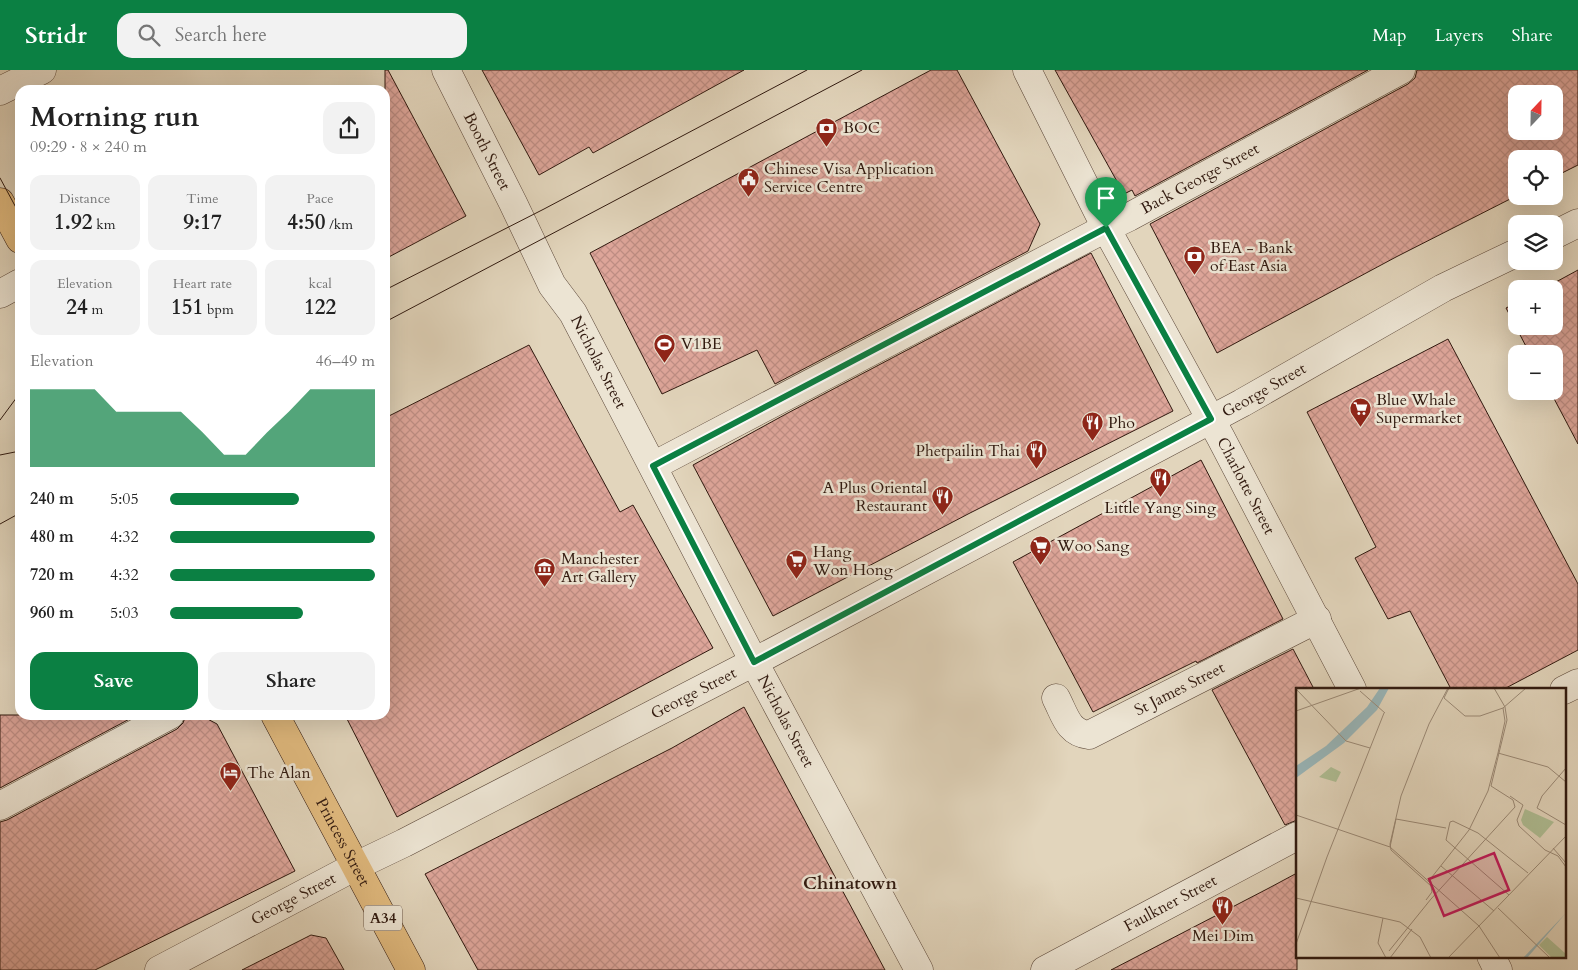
<!DOCTYPE html>
<meta charset="utf-8">
<style>
:root{--surface:#fff;--page:#f2f2f2;--text:#222;--muted:#767676;--accent:#0b8043}
body{margin:0;font-family:Cardo,serif;background:var(--page);color:var(--text);height:100vh;display:flex;flex-direction:column;font-size:19px;white-space:nowrap}
*{box-sizing:border-box;margin:0}
p{font-size:16px;color:var(--muted)}
.icon{flex:none;width:28px;height:28px;fill:none;stroke:currentColor;stroke-width:2;stroke-linecap:round;stroke-linejoin:round}
.map{position:relative;flex:1;overflow:hidden}
.panel{position:absolute;left:15px;top:15px;width:375px;height:635px;display:flex;flex-direction:column;background:var(--surface);border-radius:15px;box-shadow:0 5px 20px #0002}
.panel>*{flex:none}
.needle{width:32px;rotate:22deg}
.fabs{position:absolute;left:1508px;top:15px;display:grid;gap:10px}
.fabs a{display:grid;place-items:center;width:55px;height:55px;border-radius:10px;background:var(--surface);box-shadow:0 5px 20px #0002;font-size:25px}
.pin{position:absolute;display:grid;place-items:center;width:42px;height:42px;color:#fff;margin:-51px -21px;border-radius:50% 50% 50% 0;rotate:-45deg;box-shadow:0 0 5px #0007}
.pin .icon{rotate:45deg}
.round{display:grid;place-items:center;flex:none;width:52px;height:52px;border-radius:15px;background:var(--page)}
.headline{display:flex;align-items:center;justify-content:space-between;height:85px;padding:0 15px}
h1{font-size:28px;font-weight:700;line-height:38px}
.stats{display:grid;grid-template-columns:repeat(3,1fr);gap:8px;height:85px;padding:5px 15px}
.stats div{display:grid;align-content:center;border-radius:12px;background:var(--page);text-align:center}
.stats b{font-size:21px;font-weight:700}
.stats small{font-size:14px;font-weight:400}
.stats p{font-size:14px}
.chart{height:140px;padding:10px 15px}
.chart p{display:flex;justify-content:space-between}
.chart svg{width:100%;height:90px;margin-top:5px;fill:var(--accent);opacity:.7}
.button{display:flex;gap:10px;margin-top:auto;padding:10px 15px}
.button a{flex:1;height:58px;border-radius:15px;background:var(--accent);color:#fff;font-size:20px;font-weight:700;line-height:58px;text-align:center}
.button a+a{background:var(--page);color:var(--text)}
ul{padding:0 15px;list-style:none;font-size:16px}
li{display:grid;grid-template-columns:80px 60px 1fr;align-items:center;height:38px}
li i{height:12px;border-radius:6px;background:var(--accent)}
header{display:flex;align-items:center;gap:30px;box-sizing:border-box;height:70px;padding:0 25px;background:var(--accent);color:#fff}
header strong{font-size:24px}
nav{display:flex;gap:28px;margin-inline-start:auto;font-size:18px}
.search{width:350px;height:45px;background:var(--page);display:flex;align-items:center;gap:12px;box-sizing:border-box;padding:0 18px;border-radius:15px;color:var(--muted);font-size:19px}
.map>svg:first-child{display:block}
.building{fill:url(#building-cross-hatch);stroke:#30190f;fill-rule:evenodd}
.lines{fill:none;stroke-linecap:round;stroke-linejoin:round}
.pedestrian-casing{stroke:#5c483a;stroke-width:29}
.minor-casing{stroke:#5c483a;stroke-width:29}
.tertiary-casing{stroke:#5c483a;stroke-width:29}
.primary-casing{stroke:#30190f;stroke-width:29}
.pedestrian{stroke:#ece4d3;stroke-width:28}
.minor{stroke:#ece4d3;stroke-width:28}
.tertiary{stroke:#ece4d3;stroke-width:28}
.primary{stroke:#e1ba7e;stroke-width:28}
.tram{stroke:#30190f;stroke-width:1}
.route-casing{stroke:#fff;stroke-width:10}
.route{stroke:#0b8043;stroke-width:6}
.labels{text-anchor:middle;dominant-baseline:central;stroke-width:5;stroke-linejoin:round;paint-order:stroke}
.shield{fill:#ece4d3;stroke:#68564a;stroke-width:1}
.shield-label{font-size:15px;font-weight:bold;fill:#30190f}
.poi-label{font-size:16px;fill:#30190f;stroke:#ece4d3;text-anchor:start}
.street-label{font-size:16px;fill:#30190f;stroke:#ece4d3}
.neighbourhood-label{font-size:18px;font-weight:bold;fill:#30190f;stroke:#ece4d3}
.inset-road{fill:none;stroke:#9b8a77;stroke-width:1}
.view{fill:#c2185b;fill-opacity:0.15;stroke:#c2185b;stroke-width:2.5}
.inset-edge{fill:none;stroke:#30190f;stroke-width:2.5}
</style>
<header>
<strong>Stridr</strong>
<div class="search"><svg class="icon" aria-label="search" viewBox="0 0 24 24"><circle cx="10" cy="10" r="6"/><path d="M15 15l6 6"/></svg>Search here</div>
<nav><a>Map</a><a>Layers</a><a>Share</a></nav>
</header>
<div class="map">
<svg width="1578" height="900" viewBox="0 0 1578 900">
<defs>
<pattern id="building-cross-hatch" width="8" height="8" patternUnits="userSpaceOnUse" patternTransform="scale(1.25)"><rect width="8" height="8" fill="#dda599"/><path d="M0 0l8 8M0 8l8-8" fill="none" stroke="#be8d83"/></pattern>
</defs>
<rect width="100%" height="100%" fill="#e2d5bc"/>
<filter id="stains"><feTurbulence type="fractalNoise" baseFrequency=".004" numOctaves="4"/><feColorMatrix values="0 0 0 0 .2 0 0 0 0 .09 0 0 0 0 .02 0 0 0 .5 -.17"/></filter>
<radialGradient id="worn" r=".72"><stop offset=".6" stop-color="#630" stop-opacity="0"/><stop offset="1" stop-color="#630" stop-opacity=".3"/></radialGradient>
<g class="building">
<polygon points="385,0 388,0 466,146 385,189"/>
<polygon points="482,0 744,0 593,83 589,77 539,105"/>
<polygon points="931,0 957,0 1040,154 1028,181 775,314 757,280 662,324 590,183"/>
<polygon points="1055,0 1368,0 1135,126 1132,120 1124,124"/>
<path d="M1417 0H1578V95L1554 107V89H1516V126L1396 187 1217 283 1150 154 1408 14 1415 8ZM1516 24H1554V61H1516Z"/>
<polygon points="1091,183 1173,341 970,443 773,546 693,395 786,344"/>
<polygon points="1578,200 1578,374 1550,321 1554,321 1554,284 1530,284 1506,238 1516,233 1516,256 1554,256 1554,219 1543,219"/>
<polygon points="1448,269 1578,514 1578,580 1504,619 1451,619 1410,541 1388,549 1355,488 1376,477 1307,342"/>
<polygon points="529,275 620,442 633,435 713,578 397,747 345,645 385,645 385,348"/>
<polygon points="1201,390 1283,549 1197,593 1196,591 1093,642 1013,492"/>
<polygon points="1293,579 1314,619 1297,619 1297,750 1285,755 1212,620"/>
<polygon points="744,637 885,900 478,900 425,804 672,678"/>
<polygon points="0,645 137,645 0,718"/>
<polygon points="186,645 200,645 217,654 295,801 95,900 0,900 0,752 7,750 177,659 183,653"/>
<polygon points="1297,803 1297,900 1111,900 1269,818"/>
<polygon points="311,865 326,868 344,900 242,900"/>
</g>
<g class="lines">
<defs>
<polyline id="pedestrian" points="0,224 20,213"/>
<g id="minor">
<polyline points="1554,165 1578,153"/>
<path id="s1" d="M653 396 1106 158 1129 147 1401 0"/>
<polyline points="1564,620 1578,613"/>
<path id="s2" d="M1056 628C1065 645 1068 663 1089 665L1317 549"/>
<polyline points="0,736 170,645"/>
<path id="s3" d="M159 900 356 796 404 773 754 592 1242 333 1443 218 1516 183"/>
<path id="s4" d="M1045 900 1297 766"/>
</g>
<g id="tertiary">
<path id="s5" d="M446 0 513 133 552 215 573 243 754 592 919 900"/>
<path id="s6" d="M1027 0 1106 158 1221 368 1352 619"/>
<polyline points="0,21 42,0"/>
<polyline points="1491,886 1498,900"/>
</g>
<g id="primary">
<polyline points="0,132 20,169"/>
<path id="s7" d="M275 645 411 900"/>
</g>
</defs>
<use href="#pedestrian" class="pedestrian-casing"/>
<use href="#minor" class="minor-casing"/>
<use href="#tertiary" class="tertiary-casing"/>
<use href="#primary" class="primary-casing"/>
<use href="#pedestrian" class="pedestrian"/>
<use href="#minor" class="minor"/>
<use href="#tertiary" class="tertiary"/>
<use href="#primary" class="primary"/>
<g class="tram">
<polyline points="0,108 20,145"/>
<polyline points="385,220 544,139 807,0"/>
<polyline points="385,252 862,0"/>
<polyline points="0,350 20,323"/>
<polyline points="0,385 20,381"/>
<polyline points="0,454 20,443"/>
</g>
</g>
<g class="lines">
<defs>
<polygon id="route" points="1106,158 1211,349 754,592 653,396"/>
</defs>
<use href="#route" class="route-casing"/>
<use href="#route" class="route"/>
</g>
<defs>
<symbol id="bank-pin" viewBox="-11 -11 22 30"><path d="M0 17L-7.5 6A9.5 9.5 0 1 1 7.5 6Z" fill="#8f2418" stroke="#ece4d3"/><path d="M-6-4H6V4H-6ZM0-2.3a2.3 2.3 0 1 0 0 4.6a2.3 2.3 0 1 0 0-4.6Z" fill="#fff"/></symbol>
<symbol id="civic-pin" viewBox="-11 -11 22 30"><path d="M0 17L-7.5 6A9.5 9.5 0 1 1 7.5 6Z" fill="#8f2418" stroke="#ece4d3"/><path d="M-.6-6.5H3V-4.5H.6V-3L4-1V1h2V6H-6V1h2V-1L-.6-3ZM-1.2 2.5V6h2.4V2.5Z" fill="#fff"/></symbol>
<symbol id="stadium-pin" viewBox="-11 -11 22 30"><path d="M0 17L-7.5 6A9.5 9.5 0 1 1 7.5 6Z" fill="#8f2418" stroke="#ece4d3"/><path d="M0-5a6.5 5 0 1 0 0 10a6.5 5 0 1 0 0-10ZM-3.5-1.8h7v3.6h-7Z" fill="#fff"/></symbol>
<symbol id="supermarket-pin" viewBox="-11 -11 22 30"><path d="M0 17L-7.5 6A9.5 9.5 0 1 1 7.5 6Z" fill="#8f2418" stroke="#ece4d3"/><path d="M-6-5.5h2.5l.6 2H6L4.5 2H-2.5L-4.4-4H-6ZM-1.5 3.2a1.3 1.3 0 1 0 .1 0ZM3 3.2a1.3 1.3 0 1 0 .1 0Z" fill="#fff"/></symbol>
<symbol id="restaurant-pin" viewBox="-11 -11 22 30"><path d="M0 17L-7.5 6A9.5 9.5 0 1 1 7.5 6Z" fill="#8f2418" stroke="#ece4d3"/><path d="M-5-6h1v4h1v-4h1v4h1v-4h1v5L-1.5 .5V6h-2V.5L-5-1ZM5-6V6H3V1.5H1.5Q1.5-4 5-6Z" fill="#fff"/></symbol>
<symbol id="museum-pin" viewBox="-11 -11 22 30"><path d="M0 17L-7.5 6A9.5 9.5 0 1 1 7.5 6Z" fill="#8f2418" stroke="#ece4d3"/><path d="M0-6L6-3V-2H-6V-3ZM-5-1h2V3h-2ZM-1-1h2V3h-2ZM3-1h2V3H3ZM-6 4H6V6H-6Z" fill="#fff"/></symbol>
<symbol id="hotel-pin" viewBox="-11 -11 22 30"><path d="M0 17L-7.5 6A9.5 9.5 0 1 1 7.5 6Z" fill="#8f2418" stroke="#ece4d3"/><path d="M-6-4.5h1.5V1H6V5H4.5V3h-9V5H-6ZM-4 0a1.8 1.8 0 1 1 3.6 0ZM.5 0V-2.5h3Q6-2.5 6 0Z" fill="#fff"/></symbol>
</defs>
<g fill-rule="evenodd">
<use href="#bank-pin" x="814" y="46" width="25" height="34"/>
<use href="#civic-pin" x="736" y="96" width="25" height="34"/>
<use href="#bank-pin" x="1182" y="174" width="25" height="34"/>
<use href="#stadium-pin" x="652" y="262" width="25" height="34"/>
<use href="#supermarket-pin" x="1348" y="326" width="25" height="34"/>
<use href="#restaurant-pin" x="1080" y="340" width="25" height="34"/>
<use href="#restaurant-pin" x="1024" y="368" width="25" height="34"/>
<use href="#restaurant-pin" x="1148" y="396" width="25" height="34"/>
<use href="#restaurant-pin" x="930" y="414" width="25" height="34"/>
<use href="#supermarket-pin" x="1028" y="464" width="25" height="34"/>
<use href="#supermarket-pin" x="784" y="478" width="25" height="34"/>
<use href="#museum-pin" x="532" y="486" width="25" height="34"/>
<use href="#hotel-pin" x="218" y="690" width="25" height="34"/>
<use href="#restaurant-pin" x="1210" y="824" width="25" height="34"/>
</g>
<g class="labels">
<rect class="shield" x="364" y="835.5" width="38" height="25" rx="4"/>
<g class="shield-label">
<text x="383" y="848">A34</text>
</g>
<g class="poi-label">
<text x="843" y="58">BOC</text>
<text x="764" y="99">Chinese Visa Application<tspan x="764" dy="18">Service Centre</tspan></text>
<text x="1210" y="178">BEA - Bank<tspan x="1210" dy="18">of East Asia</tspan></text>
<text x="681" y="274">V1BE</text>
<text x="1376" y="330">Blue Whale<tspan x="1376" dy="18">Supermarket</tspan></text>
<text x="1108" y="353">Pho</text>
<text x="1020" y="381" text-anchor="end">Phetpailin Thai</text>
<text x="927" y="418" text-anchor="end">A Plus Oriental<tspan x="927" dy="18">Restaurant</tspan></text>
<text x="1160" y="438" text-anchor="middle">Little Yang Sing</text>
<text x="1057" y="476">Woo Sang</text>
<text x="813" y="482">Hang<tspan x="813" dy="18">Won Hong</tspan></text>
<text x="561" y="489">Manchester<tspan x="561" dy="18">Art Gallery</tspan></text>
<text x="247" y="703">The Alan</text>
<text x="1223" y="866" text-anchor="middle">Mei Dim</text>
</g>
<g class="street-label">
<text stroke="none"><textPath href="#s5" startOffset="91">Booth Street</textPath></text>
<text stroke="none"><textPath href="#s1" startOffset="618">Back George Street</textPath></text>
<text stroke="none"><textPath href="#s5" startOffset="330">Nicholas Street</textPath></text>
<text stroke="none"><textPath href="#s3" startOffset="1248">George Street</textPath></text>
<text stroke="none"><textPath href="#s6" startOffset="470">Charlotte Street</textPath></text>
<text stroke="none"><textPath href="#s2" startOffset="154">St James Street</textPath></text>
<text stroke="none"><textPath href="#s3" startOffset="602">George Street</textPath></text>
<text stroke="none"><textPath href="#s5" startOffset="735">Nicholas Street</textPath></text>
<text stroke="none"><textPath href="#s7" startOffset="144">Princess Street</textPath></text>
<text stroke="none"><textPath href="#s3" startOffset="152">George Street</textPath></text>
<text stroke="none"><textPath href="#s4" startOffset="142">Faulkner Street</textPath></text>
</g>
<g class="neighbourhood-label">
<text x="850" y="813">Chinatown</text>
</g>
</g>
<g transform="translate(1296 618)">
<rect width="270" height="270" fill="#e2d5bc"/>
<path d="M35 79 45 84 40 94 23 89ZM229 121 258 134 244 150 227 137 225 132ZM251 249 270 266V269L256 270 243 257Z" fill="#afbe94"/>
<path d="M84 0H93L81 22 48 55 0 90V78L30 58 71 19ZM270 225 231 270H227Z" fill="#98b6ba"/>
<path class="inset-road" d="M153 0 148 10 169 28H184L207 20M230 0 207 20 209 33 202 65 252 79 270 94M0 1 50 53 74 60M64 3 89 25M0 23 65 0M270 80 246 108 241 120 270 137M214 108 227 117 221 132 223 138 249 162 262 168 270 179M0 127 94 159 183 238 204 270M94 159 100 131 150 140M257 160 270 175M145 178 198 223M132 194 173 142 192 103 202 65M213 207 150 152 154 134 157 133 182 145 232 185M0 210 104 234 124 249 135 270M130 212 136 204 135 198 95 162 94 156 105 108 133 36 152 0M202 220 254 270M87 230 82 255 90 270M0 256 31 169 88 25M93 263 135 211 219 119 217 112 195 98 211 32 209 19 198 0M94 270 116 241M152 270 270 148"/>
<path class="view" d="M198 165 213 202 148 228 133 191Z"/>
<rect width="270" height="270" class="inset-edge"/>
</g>
<rect width="100%" height="100%" filter="url(#stains)"/>
<rect width="100%" height="100%" fill="url(#worn)"/>
</svg>
<div class="fabs">
<a><svg class="needle" viewBox="-14 -14 28 28"><path d="M0-13l5 13h-10z" fill="#e53935"/><path d="M0 13l5-13h-10z" fill="#767676"/></svg></a>
<a><svg class="icon" aria-label="locate" viewBox="0 0 24 24"><circle cx="12" cy="12" r="6"/><path d="M12 2v4M12 18v4M2 12h4M18 12h4"/></svg></a>
<a><svg class="icon" aria-label="layers" viewBox="0 0 24 24"><path d="M12 4l9 5-9 5-9-5zM3 14l9 5 9-5"/></svg></a>
<a>+</a>
<a>−</a>
</div>
<div class="pin" style="left:1106px;top:158px;background:#1e9e55"><svg class="icon" aria-label="arrive" viewBox="0 0 24 24"><path d="M6 21V4h12l-3 4 3 4H6"/></svg></div>
<section class="panel">
<div class="headline"><div><h1>Morning run</h1><p>09:29 · 8 × 240 m</p></div><a class="round"><svg class="icon" aria-label="share" viewBox="0 0 24 24"><path d="M12 15V3M7 8l5-5 5 5M5 13v7h14v-7"/></svg></a></div>
<div class="stats">
<div><p>Distance</p><b>1.92<small> km</small></b></div>
<div><p>Time</p><b>9:17</b></div>
<div><p>Pace</p><b>4:50<small> /km</small></b></div>
</div>
<div class="stats">
<div><p>Elevation</p><b>24<small> m</small></b></div>
<div><p>Heart rate</p><b>151<small> bpm</small></b></div>
<div><p>kcal</p><b>122</b></div>
</div>
<div class="chart"><p><span>Elevation</span>46–49 m</p>
<svg viewBox="0 0 160 44" preserveAspectRatio="none"><path d="M0 44V6L10 6L20 6L30 6L40 17L50 17L60 17L70 17L80 27L90 38L100 38L110 27L120 17L130 6L140 6L150 6L160 6V44z"/></svg>
</div>
<ul>
<li><b>240 m</b>5:05<i style="width:63%"></i></li>
<li><b>480 m</b>4:32<i style="width:100%"></i></li>
<li><b>720 m</b>4:32<i style="width:100%"></i></li>
<li><b>960 m</b>5:03<i style="width:65%"></i></li>
</ul>
<div class="button"><a>Save</a><a>Share</a></div>
</section>
</div>
